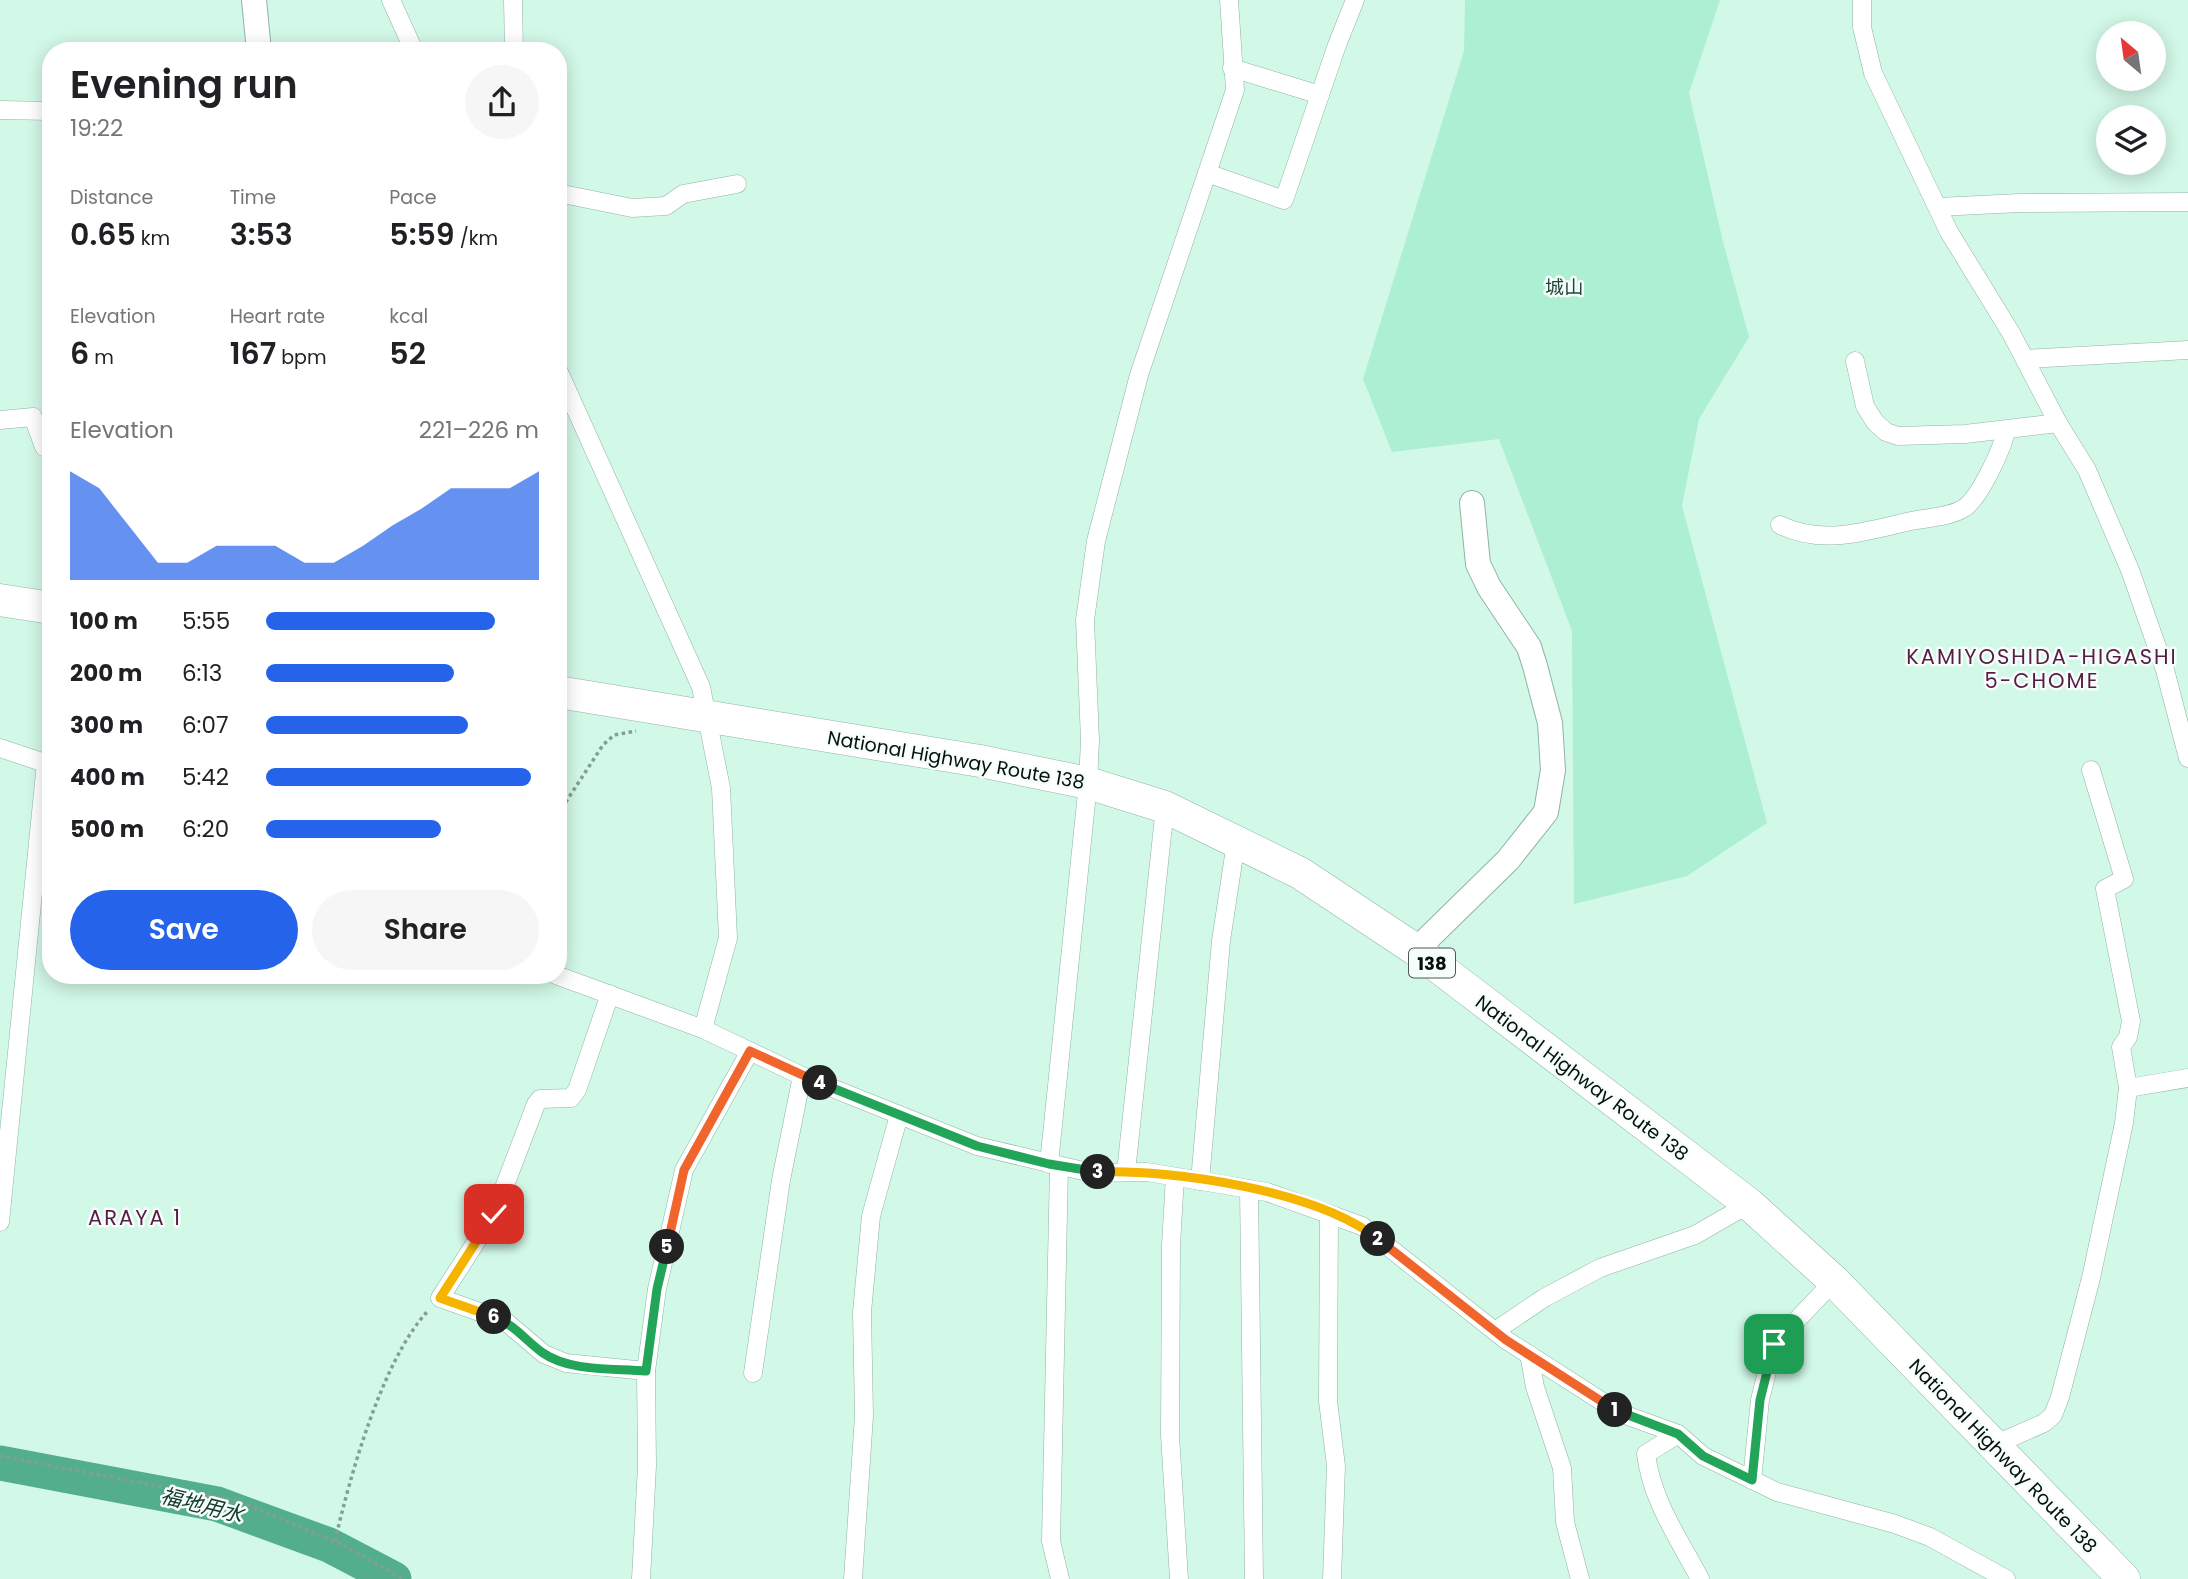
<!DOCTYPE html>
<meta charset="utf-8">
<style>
:root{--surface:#fff;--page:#f6f6f6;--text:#202124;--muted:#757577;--accent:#2563eb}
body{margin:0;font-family:Poppins,"Noto Sans JP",sans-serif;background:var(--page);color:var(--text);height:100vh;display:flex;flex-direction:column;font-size:26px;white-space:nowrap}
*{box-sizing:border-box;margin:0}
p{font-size:23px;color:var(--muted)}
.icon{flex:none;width:38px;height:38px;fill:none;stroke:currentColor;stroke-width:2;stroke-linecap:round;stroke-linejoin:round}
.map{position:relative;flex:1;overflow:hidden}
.details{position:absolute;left:42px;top:42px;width:525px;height:942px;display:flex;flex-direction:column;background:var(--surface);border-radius:28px;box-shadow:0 4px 18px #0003}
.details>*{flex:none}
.needle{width:46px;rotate:331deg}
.fabs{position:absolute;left:2096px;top:21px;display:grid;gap:14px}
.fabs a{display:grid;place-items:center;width:70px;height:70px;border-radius:50%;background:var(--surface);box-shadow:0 4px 18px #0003;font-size:35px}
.pin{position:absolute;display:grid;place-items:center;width:60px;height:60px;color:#fff;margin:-30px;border-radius:14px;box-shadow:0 4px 10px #0006}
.km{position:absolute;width:35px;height:35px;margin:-18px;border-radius:50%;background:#222;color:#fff;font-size:19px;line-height:35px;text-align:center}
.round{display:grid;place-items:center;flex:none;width:74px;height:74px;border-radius:37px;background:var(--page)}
.head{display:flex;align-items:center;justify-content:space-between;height:119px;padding:0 28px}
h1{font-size:38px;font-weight:600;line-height:52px}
.stats{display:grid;grid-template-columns:repeat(3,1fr);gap:10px;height:119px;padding:7px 28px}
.stats div{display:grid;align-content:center}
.stats b{font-size:30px;font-weight:600}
.stats small{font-size:19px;font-weight:400}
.stats p{font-size:19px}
.chart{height:196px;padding:14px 28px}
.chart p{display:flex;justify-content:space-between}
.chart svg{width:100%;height:126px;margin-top:7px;fill:var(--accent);opacity:.7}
.primary-button{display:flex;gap:14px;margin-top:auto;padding:14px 28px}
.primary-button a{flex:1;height:80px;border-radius:42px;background:var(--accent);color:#fff;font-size:28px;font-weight:600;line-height:80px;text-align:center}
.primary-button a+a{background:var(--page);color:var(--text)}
ul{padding:0 28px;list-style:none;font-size:23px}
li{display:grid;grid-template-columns:112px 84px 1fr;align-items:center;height:52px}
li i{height:18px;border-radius:9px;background:var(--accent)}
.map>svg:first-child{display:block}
.green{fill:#adefd3}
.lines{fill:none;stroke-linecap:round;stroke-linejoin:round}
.river{stroke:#52ae8c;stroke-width:35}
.street-casing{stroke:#90b4a4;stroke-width:19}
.secondary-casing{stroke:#90b4a4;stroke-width:26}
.highway-casing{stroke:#90b4a4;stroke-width:33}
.path{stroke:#839f92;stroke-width:3.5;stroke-dasharray:3.5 3.5;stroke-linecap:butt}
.street{stroke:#fff;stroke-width:18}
.secondary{stroke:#fff;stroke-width:24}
.highway{stroke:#fff;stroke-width:32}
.split-1-casing{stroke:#fff;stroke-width:14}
.split-2-casing{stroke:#fff;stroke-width:14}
.split-3-casing{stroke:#fff;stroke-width:14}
.split-4-casing{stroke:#fff;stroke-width:14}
.split-5-casing{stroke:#fff;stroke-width:14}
.split-6-casing{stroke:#fff;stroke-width:14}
.split-7-casing{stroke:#fff;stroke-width:14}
.split-1{stroke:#22a559;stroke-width:9}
.split-2{stroke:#f0652b;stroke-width:9}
.split-3{stroke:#f5b400;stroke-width:9}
.split-4{stroke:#22a559;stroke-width:9}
.split-5{stroke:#f0652b;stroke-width:9}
.split-6{stroke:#22a559;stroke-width:9}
.split-7{stroke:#f5b400;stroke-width:9}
.labels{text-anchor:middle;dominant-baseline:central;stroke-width:5;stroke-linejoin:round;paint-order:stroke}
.shield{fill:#f6fdfa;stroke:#4d5853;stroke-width:2}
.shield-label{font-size:18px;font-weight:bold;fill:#05120c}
.park-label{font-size:19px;fill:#1f4738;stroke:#f6fdfa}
.street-label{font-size:19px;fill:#05120c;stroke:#f6fdfa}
.neighbourhood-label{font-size:21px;letter-spacing:2px;fill:#561c45;stroke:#f6fdfa}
.water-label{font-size:21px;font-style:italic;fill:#113a2b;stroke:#f6fdfa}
</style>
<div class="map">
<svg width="2188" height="1579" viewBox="0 0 2188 1579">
<rect width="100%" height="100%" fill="#d2f8e7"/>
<polygon class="green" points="1465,0 1720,0 1689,93 1723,242 1749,337 1699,419 1682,506 1767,823 1687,876 1574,904 1572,631 1499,439 1392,452 1363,379 1464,51"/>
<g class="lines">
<polyline class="river" points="0,1463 217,1504 329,1545 394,1579"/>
<defs>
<g id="street">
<polyline points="391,0 414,51"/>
<polyline points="513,0 514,51"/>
<polyline points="1862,0 1862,27 1873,73 1949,232 2011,333 2058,423 2087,470 2130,570 2165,670 2188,758"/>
<polyline points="1232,68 1320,95"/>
<polyline points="0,110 51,111"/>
<polyline points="1207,173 1284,200 1337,45 1355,0"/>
<polyline points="558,193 632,208 666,206 683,194 737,184"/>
<polyline points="1938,207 2020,203 2188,202"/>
<polyline points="2025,359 2188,350"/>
<polyline points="1855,361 1865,406 1875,422 1886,432 1898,436 1965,434 2058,423"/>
<polyline points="558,370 701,687 721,788 728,938 703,1029"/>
<polyline points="0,420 33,417 44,447 51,444"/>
<path d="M1780 525C1824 546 1866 531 1911 521 1927 518 1950 517 1964 508 1979 499 2003 448 2006 430"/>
<polyline points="0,748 51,765"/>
<polyline points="556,975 703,1029 802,1076 977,1146 1092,1173 1147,1172 1267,1192 1362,1226 1506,1340 1620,1413 1678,1434 1703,1456 1777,1492 1895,1524 1930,1537 2006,1579"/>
<polyline points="610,994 577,1090 571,1098 540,1099 536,1104 494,1214 440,1298 505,1321 544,1354 566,1363 646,1371"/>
<polyline points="2128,1088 2188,1078"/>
<polyline points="1049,1164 1088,783 1090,740 1085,620 1096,541 1139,375 1235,90 1229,0"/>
<polyline points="1059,1166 1051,1541 1060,1579"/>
<polyline points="1126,1172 1165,807"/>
<polyline points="1175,1177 1171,1245 1170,1435 1179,1579"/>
<polyline points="1200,1181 1221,941 1236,842"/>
<polyline points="1249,1189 1254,1579"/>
<polyline points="1329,1214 1328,1401 1336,1466 1332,1579"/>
<polyline points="0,1222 46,763"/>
<polyline points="1495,1331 1544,1298 1600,1268 1695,1235 1749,1204"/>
<polyline points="1529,1354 1535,1387 1562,1468 1565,1522 1580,1579"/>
<polyline points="753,1373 781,1180 802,1076"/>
<path d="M1678 1434 1646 1454C1652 1501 1678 1537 1700 1579"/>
<polyline points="1994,1445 2044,1423 2053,1415 2060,1397 2091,1278 2124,1123 2128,1088 2121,1047 2128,1037 2131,1021 2105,889 2124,879 2091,770"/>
<polyline points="1752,1480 1760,1400 1774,1344 1834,1281"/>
<polyline points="641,1579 647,1466 646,1371 657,1289 684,1170 750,1051"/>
<polyline points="853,1579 864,1416 862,1312 871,1216 899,1115"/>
</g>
<g id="secondary">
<polyline points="254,0 259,51"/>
<polyline points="1416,950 1508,860 1546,812 1553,770 1550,723 1535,666 1529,647 1489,587 1478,564 1472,503"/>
</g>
<g id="highway">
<polyline points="0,600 51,608"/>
<polyline points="558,692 980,761 1088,783 1165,807 1300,873 1416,950 1749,1204 1834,1281 2124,1579"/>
</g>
</defs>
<use href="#street" class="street-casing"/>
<use href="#secondary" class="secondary-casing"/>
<use href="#highway" class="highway-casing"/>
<g class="path">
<polyline points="558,814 603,745 614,735 636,731"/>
<polyline points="0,1456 241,1502 347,1547 403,1579"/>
<path d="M335 1541C350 1476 382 1361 427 1312"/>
</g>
<use href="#street" class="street"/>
<use href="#secondary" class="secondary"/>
<use href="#highway" class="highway"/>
</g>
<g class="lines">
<defs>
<polyline id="split-1" points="1615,1410 1678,1434 1703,1456 1752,1480 1760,1400 1774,1344"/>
<polyline id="split-2" points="1378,1239 1506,1340 1615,1410"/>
<path id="split-3" d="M1098 1172C1174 1169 1318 1191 1378 1239"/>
<polyline id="split-4" points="820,1083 977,1146 1049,1164 1098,1172"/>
<polyline id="split-5" points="667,1247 684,1170 750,1051 820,1083"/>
<path id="split-6" d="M494 1317C514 1324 526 1341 543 1353 570 1372 615 1368 646 1371L657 1289 667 1247"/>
<polyline id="split-7" points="494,1317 440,1298 494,1214"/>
</defs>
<use href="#split-1" class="split-1-casing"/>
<use href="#split-2" class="split-2-casing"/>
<use href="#split-3" class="split-3-casing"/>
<use href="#split-4" class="split-4-casing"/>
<use href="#split-5" class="split-5-casing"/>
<use href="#split-6" class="split-6-casing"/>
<use href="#split-7" class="split-7-casing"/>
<use href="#split-1" class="split-1"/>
<use href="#split-2" class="split-2"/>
<use href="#split-3" class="split-3"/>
<use href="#split-4" class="split-4"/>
<use href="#split-5" class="split-5"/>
<use href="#split-6" class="split-6"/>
<use href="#split-7" class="split-7"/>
</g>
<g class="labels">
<rect class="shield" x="1409" y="948.5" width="46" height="29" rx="5"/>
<g class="shield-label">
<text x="1432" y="963">138</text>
</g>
<g class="park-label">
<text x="1564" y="287">城山</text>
</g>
<g class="street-label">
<text transform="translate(956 760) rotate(10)">National Highway Route 138</text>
<text transform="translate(1582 1078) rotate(37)">National Highway Route 138</text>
<text transform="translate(2003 1456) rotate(46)">National Highway Route 138</text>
</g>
<g class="neighbourhood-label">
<text x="2042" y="656">KAMIYOSHIDA-HIGASHI<tspan x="2042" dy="24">5-CHOME</tspan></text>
<text x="135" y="1217">ARAYA 1</text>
</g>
<g class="water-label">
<text transform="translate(202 1505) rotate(14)">福地用水</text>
</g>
</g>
</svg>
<div class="fabs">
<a><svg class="needle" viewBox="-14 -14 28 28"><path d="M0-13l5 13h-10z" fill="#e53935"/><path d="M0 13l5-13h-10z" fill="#757577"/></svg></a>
<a><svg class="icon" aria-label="layers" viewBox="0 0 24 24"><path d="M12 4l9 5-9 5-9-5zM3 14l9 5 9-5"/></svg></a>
</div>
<div class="pin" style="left:1774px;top:1344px;background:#1e9e55"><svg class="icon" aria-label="arrive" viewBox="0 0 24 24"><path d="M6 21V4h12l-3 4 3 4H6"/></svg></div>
<div class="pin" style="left:494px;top:1214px;background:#d93025"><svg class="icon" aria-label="check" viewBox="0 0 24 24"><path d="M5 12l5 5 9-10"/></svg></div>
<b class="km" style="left:1615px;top:1410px">1</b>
<b class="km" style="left:1378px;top:1239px">2</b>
<b class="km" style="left:1098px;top:1172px">3</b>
<b class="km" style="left:820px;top:1083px">4</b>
<b class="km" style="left:667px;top:1247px">5</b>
<b class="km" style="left:494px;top:1317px">6</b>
<section class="details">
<div class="head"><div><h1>Evening run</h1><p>19:22</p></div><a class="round"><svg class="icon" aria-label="share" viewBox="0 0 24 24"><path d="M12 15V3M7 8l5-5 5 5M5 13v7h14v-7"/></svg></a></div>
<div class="stats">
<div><p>Distance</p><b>0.65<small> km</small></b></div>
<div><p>Time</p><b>3:53</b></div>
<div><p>Pace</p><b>5:59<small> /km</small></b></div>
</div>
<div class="stats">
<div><p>Elevation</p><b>6<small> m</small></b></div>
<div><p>Heart rate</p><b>167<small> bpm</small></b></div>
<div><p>kcal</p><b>52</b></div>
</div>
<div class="chart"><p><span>Elevation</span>221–226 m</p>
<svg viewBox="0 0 160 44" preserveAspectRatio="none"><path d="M0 44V6L10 12L20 25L30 38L40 38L50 32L60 32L70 32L80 38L90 38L100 32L110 25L120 19L130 12L140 12L150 12L160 6V44z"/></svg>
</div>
<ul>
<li><b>100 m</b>5:55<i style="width:84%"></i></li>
<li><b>200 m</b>6:13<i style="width:69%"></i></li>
<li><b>300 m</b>6:07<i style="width:74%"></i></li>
<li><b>400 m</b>5:42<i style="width:97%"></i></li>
<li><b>500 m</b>6:20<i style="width:64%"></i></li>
</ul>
<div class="primary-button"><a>Save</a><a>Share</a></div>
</section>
</div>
